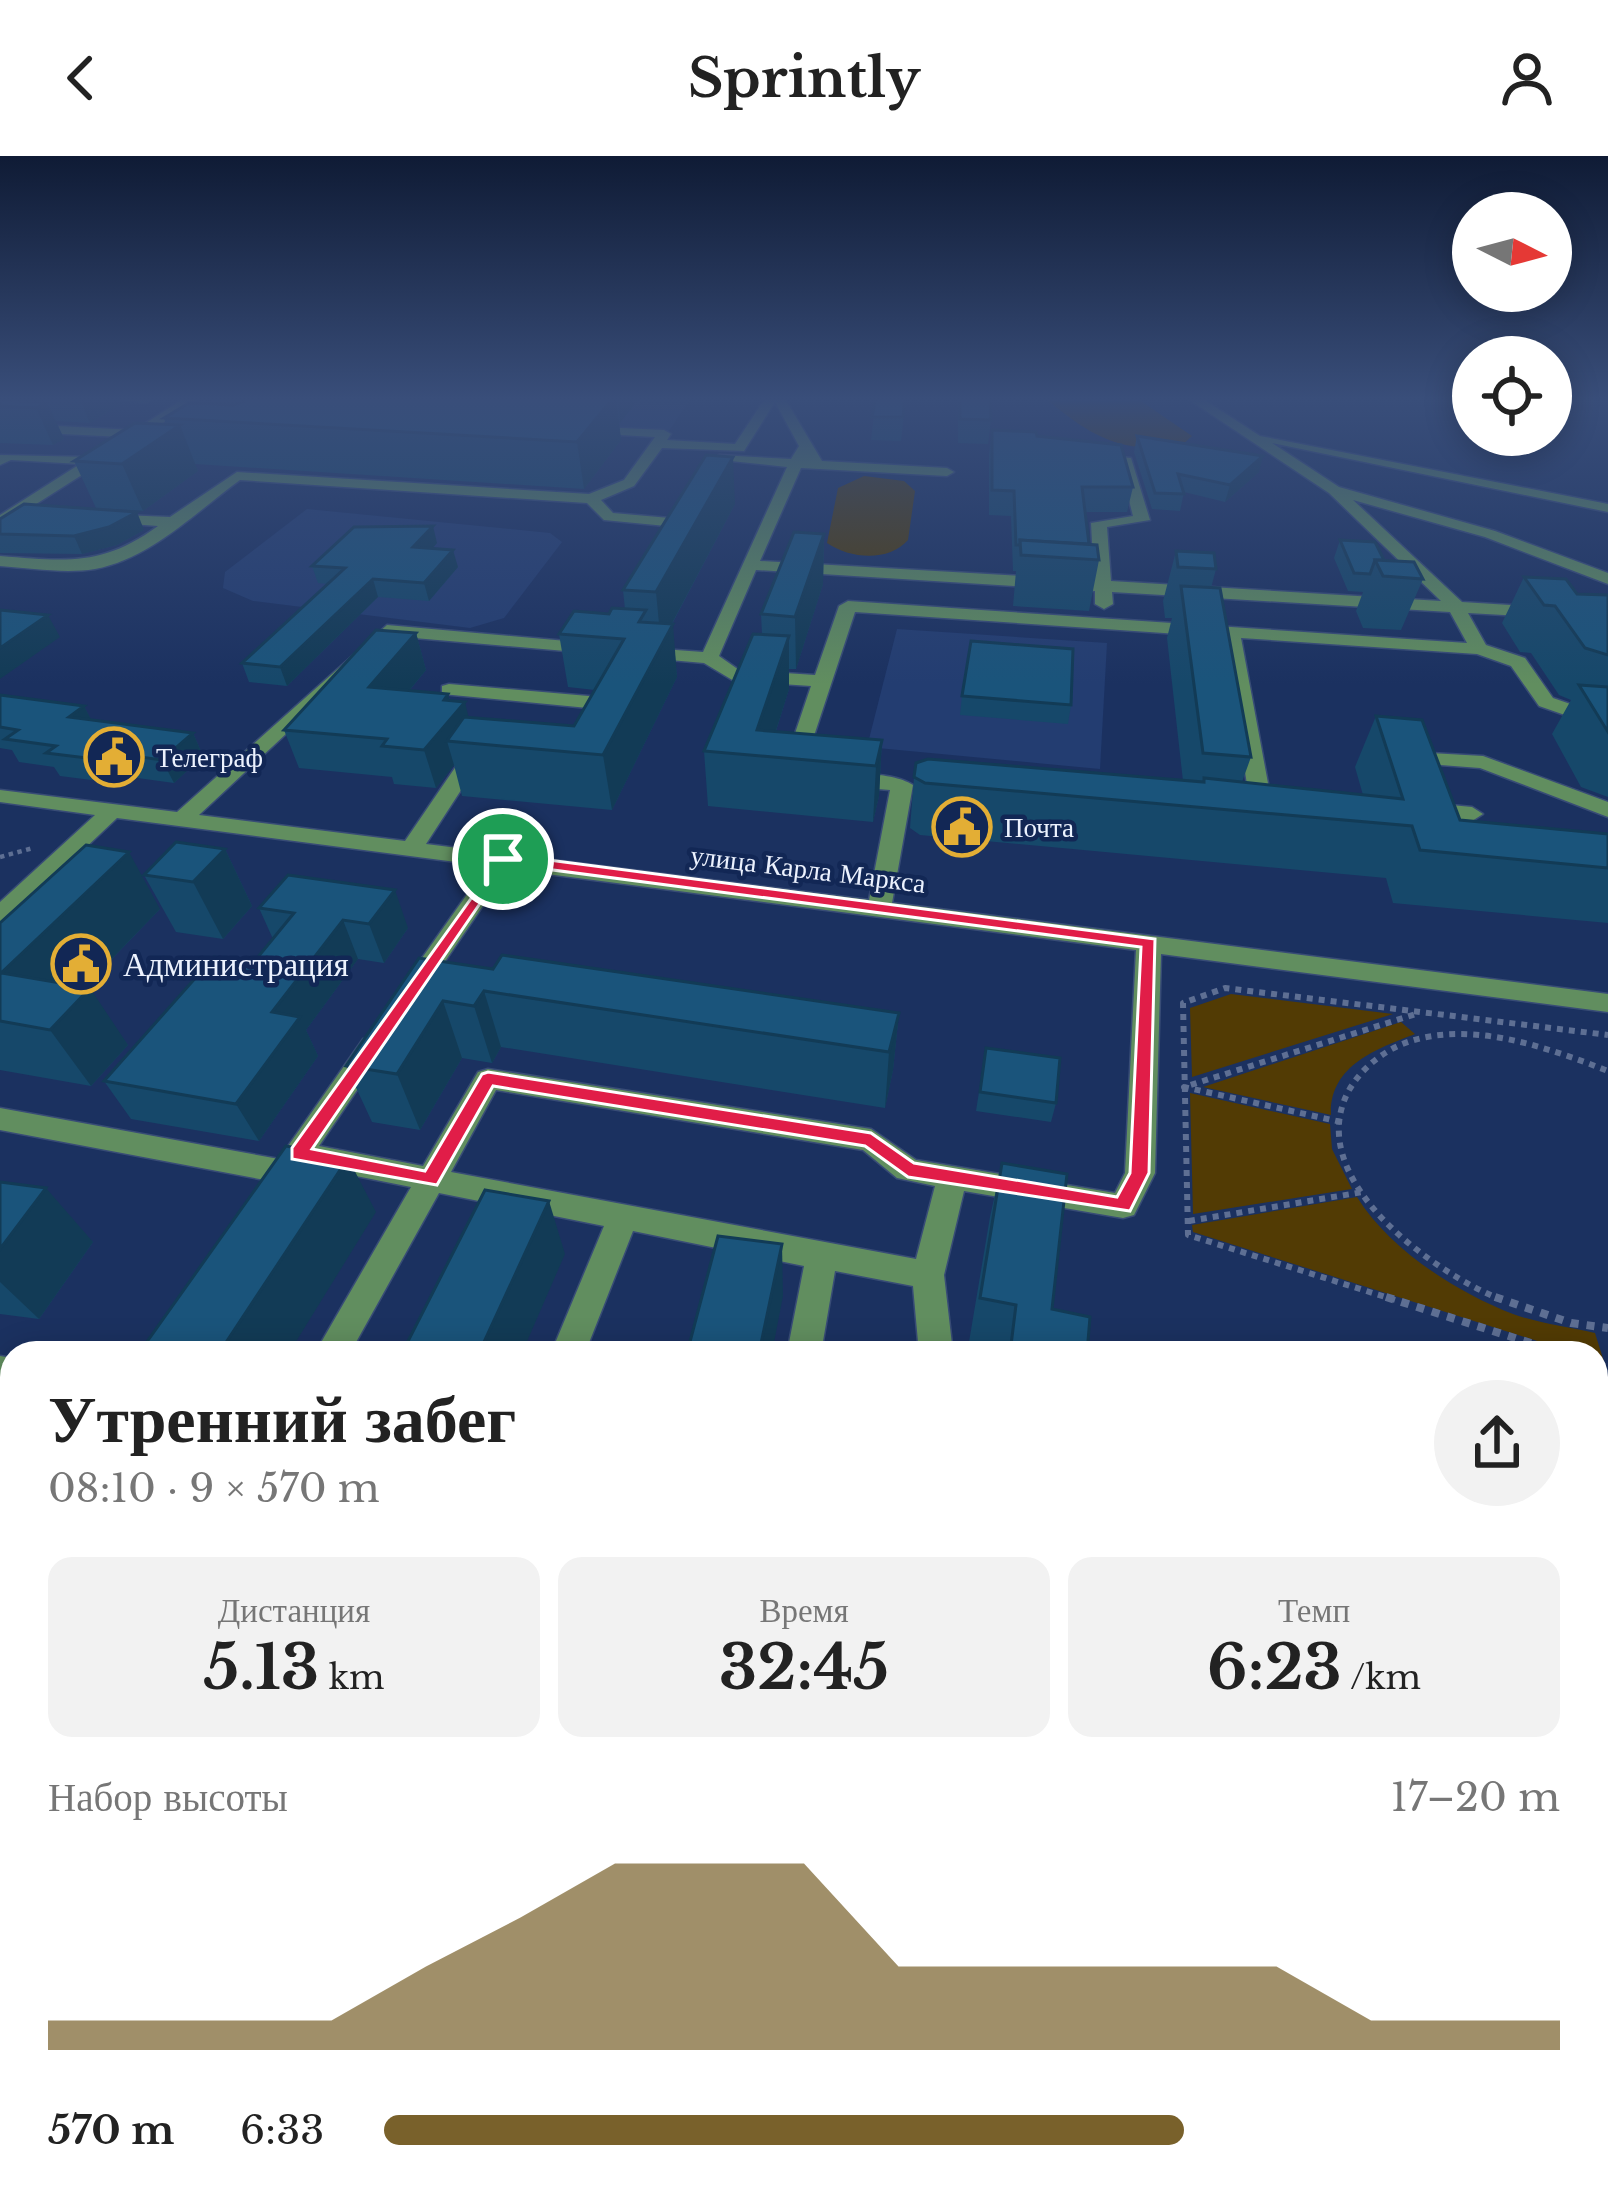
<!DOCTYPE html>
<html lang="ru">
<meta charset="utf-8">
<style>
:root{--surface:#fff;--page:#f2f2f2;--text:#222;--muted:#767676;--accent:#79612b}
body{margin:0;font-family:"Libre Baskerville",serif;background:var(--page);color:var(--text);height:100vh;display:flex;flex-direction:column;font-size:45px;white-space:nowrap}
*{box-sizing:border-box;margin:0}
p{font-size:39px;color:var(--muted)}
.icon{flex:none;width:66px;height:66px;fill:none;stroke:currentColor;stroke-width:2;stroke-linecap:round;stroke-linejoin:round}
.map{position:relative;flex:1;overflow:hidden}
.panel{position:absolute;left:0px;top:1185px;width:1608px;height:861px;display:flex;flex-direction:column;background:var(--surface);border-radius:36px 36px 0 0;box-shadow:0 6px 30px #0003}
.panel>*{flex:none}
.needle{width:78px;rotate:96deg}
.tools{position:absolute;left:1452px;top:36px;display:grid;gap:24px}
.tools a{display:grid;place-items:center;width:120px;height:120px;border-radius:50%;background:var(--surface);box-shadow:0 6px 30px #0003;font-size:60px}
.pin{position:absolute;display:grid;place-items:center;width:102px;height:102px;color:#fff;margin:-51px;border:6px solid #fff;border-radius:50%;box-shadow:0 3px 12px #0007}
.round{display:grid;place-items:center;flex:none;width:126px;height:126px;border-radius:63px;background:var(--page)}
.head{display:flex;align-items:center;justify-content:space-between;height:204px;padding:0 48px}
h1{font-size:66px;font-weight:700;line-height:90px}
.figures{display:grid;grid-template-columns:repeat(3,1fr);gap:18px;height:204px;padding:12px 48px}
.figures div{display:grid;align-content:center;border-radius:24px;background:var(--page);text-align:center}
.figures b{font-size:60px;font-weight:700}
.figures small{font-size:33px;font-weight:400}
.figures p{font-size:33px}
.chart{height:336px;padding:24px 48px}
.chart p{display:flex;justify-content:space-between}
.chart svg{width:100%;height:216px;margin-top:12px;fill:var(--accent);opacity:.7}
ul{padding:0 48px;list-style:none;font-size:39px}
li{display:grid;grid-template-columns:192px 144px 1fr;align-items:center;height:90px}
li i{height:30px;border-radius:15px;background:var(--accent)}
header{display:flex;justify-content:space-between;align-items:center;height:156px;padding:0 48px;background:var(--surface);font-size:54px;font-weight:700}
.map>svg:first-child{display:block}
.built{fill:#233d71}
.green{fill:#523b04}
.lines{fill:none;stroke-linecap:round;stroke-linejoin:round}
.minor-casing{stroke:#384c76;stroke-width:3}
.path-far2{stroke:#5e6f93;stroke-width:4.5;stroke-dasharray:4.5 4.5;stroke-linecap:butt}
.path-far1{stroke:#5e6f93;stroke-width:6;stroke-dasharray:6 6;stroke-linecap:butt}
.path{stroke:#5e6f93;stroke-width:8;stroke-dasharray:8 8;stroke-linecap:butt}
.minor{fill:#618e5f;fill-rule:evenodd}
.wall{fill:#16486a}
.shaded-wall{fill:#123b56}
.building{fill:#1a547b;stroke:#123b56;stroke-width:3}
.route{fill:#e11d48;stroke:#fff;stroke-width:3;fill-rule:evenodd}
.labels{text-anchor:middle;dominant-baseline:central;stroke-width:9;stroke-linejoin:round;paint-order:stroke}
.far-poi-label{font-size:27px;fill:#ecf2fe;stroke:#122755;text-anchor:start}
.far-street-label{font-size:27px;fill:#ecf2fe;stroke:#122755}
.poi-label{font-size:33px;fill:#ecf2fe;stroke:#122755;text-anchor:start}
</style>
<header><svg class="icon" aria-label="back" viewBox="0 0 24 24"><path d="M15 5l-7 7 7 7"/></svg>Sprintly<svg class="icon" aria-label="person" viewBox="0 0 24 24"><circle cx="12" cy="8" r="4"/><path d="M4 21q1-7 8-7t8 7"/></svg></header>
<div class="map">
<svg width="1608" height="2045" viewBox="0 0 1608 2045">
<rect width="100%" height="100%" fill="#1b3160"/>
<g class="built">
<polygon points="469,241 692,241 668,276 572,270"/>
<polygon points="307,353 550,377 562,386 504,462 470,472 253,445 223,432 225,416"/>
<polygon points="897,473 1107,487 1100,613 867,591"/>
</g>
<g class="green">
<path d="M1044 241H1135L1192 280 1180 291C1119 297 1090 280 1044 241Z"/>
<path d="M864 320 904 325 915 335 908 384C889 406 850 403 827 387L838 332Z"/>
<polygon points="1231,838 1393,858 1192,921 1190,852"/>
<path d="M1401 866 1415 878C1376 893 1329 910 1331 959L1203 931Z"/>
<polygon points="1190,937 1330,968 1332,993 1352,1033 1193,1058"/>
<path d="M1357 1041C1389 1093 1456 1136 1513 1158 1538 1167 1568 1171 1595 1177L1605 1209 1596 1205V1197H1575L1193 1076 1192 1069Z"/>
<polygon points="0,1238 12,1240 12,1354 0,1372"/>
<polygon points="0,1662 12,1664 12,2034 577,2034 576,2045 0,2045"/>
</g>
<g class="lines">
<defs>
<g id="minor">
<polygon points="99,241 152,241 153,243 147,247"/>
<polygon points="186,241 201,241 151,275 161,276 161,282 140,282 0,371 0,359 80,308 11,304 0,309 0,299 92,301 123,281 0,275 0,267 135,274"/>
<path d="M766 241H784L822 305 947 312 954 316 947 320 801 312 760 405 1094 424 1091 367 1133 360 1120 309 1079 305 1084 298 1131 302 1150 364 1107 371 1111 425 1441 445 1329 337 1185 241H1200L1260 280 1608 348V356L1272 287 1339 331 1495 375 1608 417V428L1485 381 1353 344 1462 446 1608 455V465L1468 457 1486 489 1525 502 1553 542 1608 561V574L1539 550 1511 510 1477 498 1241 482 1275 665 1264 672 1253 665 1223 481 855 456 802 616 785 620 782 616 811 530 734 525 704 507 635 501 626 496 635 491 703 496 787 311 712 303 719 299 791 303 799 290 775 246 744 295 662 292 634 330 601 344 613 357 681 363 670 389 662 394 654 389 666 370 604 364 587 347 240 324C196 356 150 403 95 413 64 418 31 412 0 410V400C66 405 102 411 158 370L103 366 98 364V358L170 361 237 316 589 338 624 324 655 281 584 277 579 270 664 274 671 278 667 284 735 288ZM756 414 1095 435V448L1104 453 1113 448 1112 436 1450 456 1467 487 848 445 839 450 815 519 739 514 719 500Z"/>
<path d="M387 469 600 488 609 493 600 498 391 480 199 659 405 685 463 600 496 601V609L476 611 426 688 869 744 890 634 842 630 831 624C848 613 896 618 913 629L892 747 1608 838V856L1161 798 1155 1017 1134 1059 1123 1062 964 1035 944 1119 953 1197H919L913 1130 835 1115 821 1197H787L804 1110 633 1075 585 1197H551L604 1070 439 1037 350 1197H315L411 1031 306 1010 297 1024 286 1028 0 974V952L279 1003 363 883 373 881 387 890 319 990 423 1010 478 916 488 913 871 973 916 1004 1115 1037 1125 1017 1136 794 508 713 420 842 411 845 398 836 487 710 117 662 9 764 0 767V746L95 659 0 646V634L177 656ZM496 934 863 994 897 1022 935 1030 916 1103 451 1016Z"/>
<polygon points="449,528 600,541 610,547 593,576 586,578 576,572 588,552 442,538 442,530"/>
<polygon points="1395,595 1483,600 1608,646 1608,661 1480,612 1388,605 1385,601"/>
<polygon points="1440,648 1472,651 1483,658 1472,665 1454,663 1457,672 1446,679 1438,677 1429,655"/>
<polygon points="0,1200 12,1202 12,1232 0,1230"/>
<polygon points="12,1393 12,1444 0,1449 0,1398"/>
<polygon points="1596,1401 1608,1403 1608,1441 1596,1439"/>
<polygon points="0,1565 12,1568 12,1610 0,1607"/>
<polygon points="1596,1575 1608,1577 1608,1619 1596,1617"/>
</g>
</defs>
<use href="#minor" class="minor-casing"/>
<polyline class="path-far2" points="0,701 33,692"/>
<g class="path-far1">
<polyline points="1341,966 1184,931 1419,857"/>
<polyline points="1189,1065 1363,1036"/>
<polyline points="1395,1144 1188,1079 1183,847 1225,832 1608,879"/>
<path d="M1502 1144C1434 1117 1303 1024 1348 936 1361 912 1385 893 1411 885 1474 865 1549 892 1608 915"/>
</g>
<g class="path">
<polyline points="1386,1141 1562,1197"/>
<polyline points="1495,1141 1571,1167 1608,1172"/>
<polyline points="1596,1211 1608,1216"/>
</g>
<use href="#minor" class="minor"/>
</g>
<g class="wall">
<polygon points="0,241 119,241 121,248 90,267 56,265 64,283 53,289 0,287"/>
<polygon points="212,241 640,241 619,267 621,284 584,333 195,308 198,315 143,355 96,352 74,305 166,269 164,262 214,248"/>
<polygon points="876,241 906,241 901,285 871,284"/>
<polygon points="958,241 990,241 991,264 988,288 958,287"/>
<polygon points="992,274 1037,280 1133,331 1127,356 1085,356 1089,388 1099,404 1089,455 1013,450 1016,415 1013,415 1011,360 989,359 989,298"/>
<polygon points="1137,280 1259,316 1225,346 1184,336 1180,355 1152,353 1134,296"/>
<polygon points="735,348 672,468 677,521 612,654 462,640 454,609 436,632 394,628 392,621 299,612 284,574 416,477 426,514 409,535 448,538 450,544 469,561 574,570 595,534 568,531 559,478 625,453 623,434"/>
<polygon points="0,363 144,374 117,389 82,398 0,397"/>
<polygon points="824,378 823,428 796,513 789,513 789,533 776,575 882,584 879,640 873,666 708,650 704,595 762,478 761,458"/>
<polygon points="1340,384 1423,423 1401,474 1363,472 1356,455 1363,436 1348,435 1334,402"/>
<polygon points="437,387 432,392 458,411 429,445 378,441 287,530 249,526 242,507 328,428 318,427 312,410"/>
<polygon points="1176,395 1216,413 1211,432 1251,601 1242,626 1363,639 1355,611 1376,560 1460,664 1608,678 1608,767 1393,747 1386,722 920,679 910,672 914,621 1183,625 1167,482 1172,462 1165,462 1163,445"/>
<polygon points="1524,421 1577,438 1608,439 1608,641 1581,631 1552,578 1571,544 1559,539 1531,497 1520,496 1502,467"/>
<polygon points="0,539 84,550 91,564 193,577 203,600 174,627 123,620 115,627 60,620 54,611 19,606 12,594 0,592"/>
<polygon points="962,540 1071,549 1068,568 960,559"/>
<polygon points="225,693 252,750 223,783 176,776 144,719"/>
<polygon points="259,752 408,772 384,807 358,803 306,874 318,900 259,985 131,963 104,925 253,807 273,783"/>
<polygon points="160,753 85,831 128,889 91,930 0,914 0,767"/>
<polygon points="493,813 899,857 893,914 885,952 501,891 492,907 462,902 420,974 372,966 346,910"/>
<polygon points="986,892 1056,947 1051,966 976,955"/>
<polygon points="1002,1007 1052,1153 1087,1197 991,1197 968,1192 990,1061"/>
<polygon points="0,1026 93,1086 39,1163 0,1158"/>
<polygon points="1596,1254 1608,1255 1608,1378 1596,1376"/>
<polygon points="1596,1606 1608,1608 1608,1759 1596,1757"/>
<polygon points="0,1892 12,1894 12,2034 0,2045"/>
<polygon points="1253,2034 1412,2034 1477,2045 1254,2045"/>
</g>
<g class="shaded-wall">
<polygon points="79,241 119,241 121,248 90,267"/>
<polygon points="614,241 616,241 621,284 584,333 577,286"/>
<polygon points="618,241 640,241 620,267"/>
<polygon points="47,246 64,283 53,289 36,252"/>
<polygon points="180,269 198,315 143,355 122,308"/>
<polygon points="1263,300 1259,316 1225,346 1230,329"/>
<polygon points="733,301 735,348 661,488 656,436"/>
<polygon points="137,356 144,374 117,389 82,398 74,380"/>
<polygon points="433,370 437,387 418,409 413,391"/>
<polygon points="824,378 823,428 796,513 795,461"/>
<polygon points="453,394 458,411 429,445 424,427"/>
<polygon points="373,423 378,441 287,530 280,511"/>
<polygon points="48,459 60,481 0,523 0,492"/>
<polygon points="673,468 677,521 612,654 603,599"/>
<polygon points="416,477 426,514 381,569 369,531"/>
<polygon points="789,480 789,533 768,600 757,574"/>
<polygon points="448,538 454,559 465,546 474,584 447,585 454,609 436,632 424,594 444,544"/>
<polygon points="84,550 96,573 69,561"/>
<polygon points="193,577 203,600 174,627 162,604"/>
<polygon points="882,584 879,640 873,666 876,610"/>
<polygon points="111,597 123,620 115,627 103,604"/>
<polygon points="225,693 252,750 223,783 193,726"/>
<polygon points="129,696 160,753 43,874 1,817"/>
<polygon points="395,734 408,772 384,807 369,768"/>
<polygon points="343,764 358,803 306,874 318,900 259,985 236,948 272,856"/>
<polygon points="90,832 128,889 91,930 50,874"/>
<polygon points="484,835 501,891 492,907 474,850"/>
<polygon points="443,845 462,902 420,974 397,918"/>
<polygon points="899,857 893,914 885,952 889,896"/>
<polygon points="348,1002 376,1056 289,1197 219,1197"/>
<polygon points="46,1032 93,1086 39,1163 0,1126 0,1093"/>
<polygon points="549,1045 565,1098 522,1197 479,1197"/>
<polygon points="782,1088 783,1140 772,1197 759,1197"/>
<polygon points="180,2034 222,2034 219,2045 176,2045"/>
</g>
<g class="building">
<polygon points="244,241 614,241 577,286 164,262 189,247 234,249 244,245"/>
<polygon points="876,241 905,241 903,261 872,261"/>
<polygon points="960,241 990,241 991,264 960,263"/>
<polygon points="0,244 47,246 36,252 0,250"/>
<polygon points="135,267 180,269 122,308 74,305"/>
<polygon points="992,274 1036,276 1037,280 1121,289 1133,331 1082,331 1089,388 1020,384 1020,389 1016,389 1014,335 992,334"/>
<polygon points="1137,280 1263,300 1230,329 1178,318 1184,338 1155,337"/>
<polygon points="706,299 733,301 656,436 623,434"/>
<polygon points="24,348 137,356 109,371 74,380 0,378 0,363"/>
<polygon points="433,370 413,391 453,394 424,427 373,423 280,511 242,507 345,412 312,410 354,371"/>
<polygon points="794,376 824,378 795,461 761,458"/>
<polygon points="1020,384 1097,389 1099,404 1021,399"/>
<polygon points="1340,384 1375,386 1384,404 1375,404 1370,418 1354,417"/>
<polygon points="1176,395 1214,397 1216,413 1178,411"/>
<polygon points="1375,404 1414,406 1423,423 1383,420"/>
<polygon points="1524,421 1566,423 1577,438 1608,439 1608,499 1585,492 1555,450 1544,449"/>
<polygon points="1181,430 1220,432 1251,601 1203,597"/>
<polygon points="612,452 646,454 639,466 673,468 603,599 447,585 464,561 574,570 624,483 559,478 574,455 609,458"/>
<polygon points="0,454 48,459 0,492"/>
<polygon points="376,474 416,477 369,531 448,538 444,544 465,546 424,594 382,590 387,583 284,574"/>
<polygon points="753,478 789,480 757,574 882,584 876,610 704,595"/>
<polygon points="971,485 1073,493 1071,549 962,540"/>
<polygon points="1579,529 1608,531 1608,576"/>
<polygon points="0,539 84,550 69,561 193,577 162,604 111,597 103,604 46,597 56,590 5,583 18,574 0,571"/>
<polygon points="1376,560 1422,564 1460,664 1608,678 1608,712 1420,694 1412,670 925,627 914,621 916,607 928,603 1204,626 1204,622 1403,643"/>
<polygon points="176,686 225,693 193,726 144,719"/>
<polygon points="86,689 129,696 1,817 90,832 50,874 0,865 0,767"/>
<polygon points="288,719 395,734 369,768 343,764 272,856 300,861 236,948 104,925 214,801 253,807 294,757 259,752"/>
<polygon points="502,799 899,857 889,896 484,835 474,850 443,845 397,918 346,910 419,802 493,813"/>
<polygon points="986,892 1060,902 1056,947 980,936"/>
<polygon points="286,990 348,1002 219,1197 139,1197"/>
<polygon points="1002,1007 1067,1018 1052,1153 1090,1161 1087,1197 1010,1197 1016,1149 980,1142"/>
<polygon points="0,1026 46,1032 0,1093"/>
<polygon points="485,1034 549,1045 479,1197 402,1197"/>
<polygon points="718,1080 782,1088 759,1197 687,1197"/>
<polygon points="1249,1189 1318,1197 1251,1197"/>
<polygon points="1596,1254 1608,1255 1608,1327 1596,1326"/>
<polygon points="12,1447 12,1470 0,1466 0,1465"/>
<polygon points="1596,1606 1608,1608 1608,1732 1596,1730"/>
<polygon points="0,1902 12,1905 12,2034 180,2034 176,2045 0,2045"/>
<polygon points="1303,2034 1391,2034 1455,2045 1304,2045"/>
</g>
<linearGradient id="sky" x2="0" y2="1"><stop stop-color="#0f1b35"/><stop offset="0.46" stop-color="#394e7a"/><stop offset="1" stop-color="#394e7a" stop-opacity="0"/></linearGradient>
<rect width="1608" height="528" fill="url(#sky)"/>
<path class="route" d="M503 698 1155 783 1149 1017 1130 1055 908 1021 865 990 493 930 437 1029 292 1003V992ZM507 708 1141 791 1130 1017 1117 1041 914 1007 871 977 488 916 482 918 425 1015 312 993Z"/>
<defs>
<symbol id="civic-ring" viewBox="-11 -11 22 22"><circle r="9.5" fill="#122755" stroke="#e3ae35" stroke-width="1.5"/><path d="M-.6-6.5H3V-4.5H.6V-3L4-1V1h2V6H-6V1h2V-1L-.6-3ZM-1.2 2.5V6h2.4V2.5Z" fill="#e3ae35"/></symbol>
</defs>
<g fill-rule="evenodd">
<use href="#civic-ring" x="81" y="568" width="66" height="66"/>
<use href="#civic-ring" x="929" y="638" width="66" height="66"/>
<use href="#civic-ring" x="48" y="775" width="66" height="66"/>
</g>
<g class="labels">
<g class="far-poi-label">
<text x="156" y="601">Телеграф</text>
<text x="1004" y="671">Почта</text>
</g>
<g class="far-street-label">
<text transform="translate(808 713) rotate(7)">улица Карла Маркса</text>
</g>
<g class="poi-label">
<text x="123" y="808">Администрация</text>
</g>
</g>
</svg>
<div class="tools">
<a><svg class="needle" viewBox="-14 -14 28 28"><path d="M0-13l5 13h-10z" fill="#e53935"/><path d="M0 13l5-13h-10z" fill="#767676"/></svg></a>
<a><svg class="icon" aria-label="locate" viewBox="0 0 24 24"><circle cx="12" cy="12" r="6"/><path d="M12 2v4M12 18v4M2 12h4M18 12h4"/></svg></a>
</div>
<div class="pin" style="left:503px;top:703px;background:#1e9e55"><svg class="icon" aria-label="arrive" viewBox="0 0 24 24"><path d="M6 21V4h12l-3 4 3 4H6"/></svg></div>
<section class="panel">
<div class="head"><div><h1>Утренний забег</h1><p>08:10 · 9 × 570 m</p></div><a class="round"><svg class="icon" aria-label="share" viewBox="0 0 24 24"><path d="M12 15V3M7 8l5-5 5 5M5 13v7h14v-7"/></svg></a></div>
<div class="figures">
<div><p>Дистанция</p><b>5.13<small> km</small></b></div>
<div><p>Время</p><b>32:45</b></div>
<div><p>Темп</p><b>6:23<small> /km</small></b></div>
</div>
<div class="chart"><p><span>Набор высоты</span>17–20 m</p>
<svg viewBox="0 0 160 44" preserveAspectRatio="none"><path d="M0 44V38L10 38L20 38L30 38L40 27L50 17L60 6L70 6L80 6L90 27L100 27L110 27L120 27L130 27L140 38L150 38L160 38V44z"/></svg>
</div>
<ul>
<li><b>570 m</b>6:33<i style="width:68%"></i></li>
</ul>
</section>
</div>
